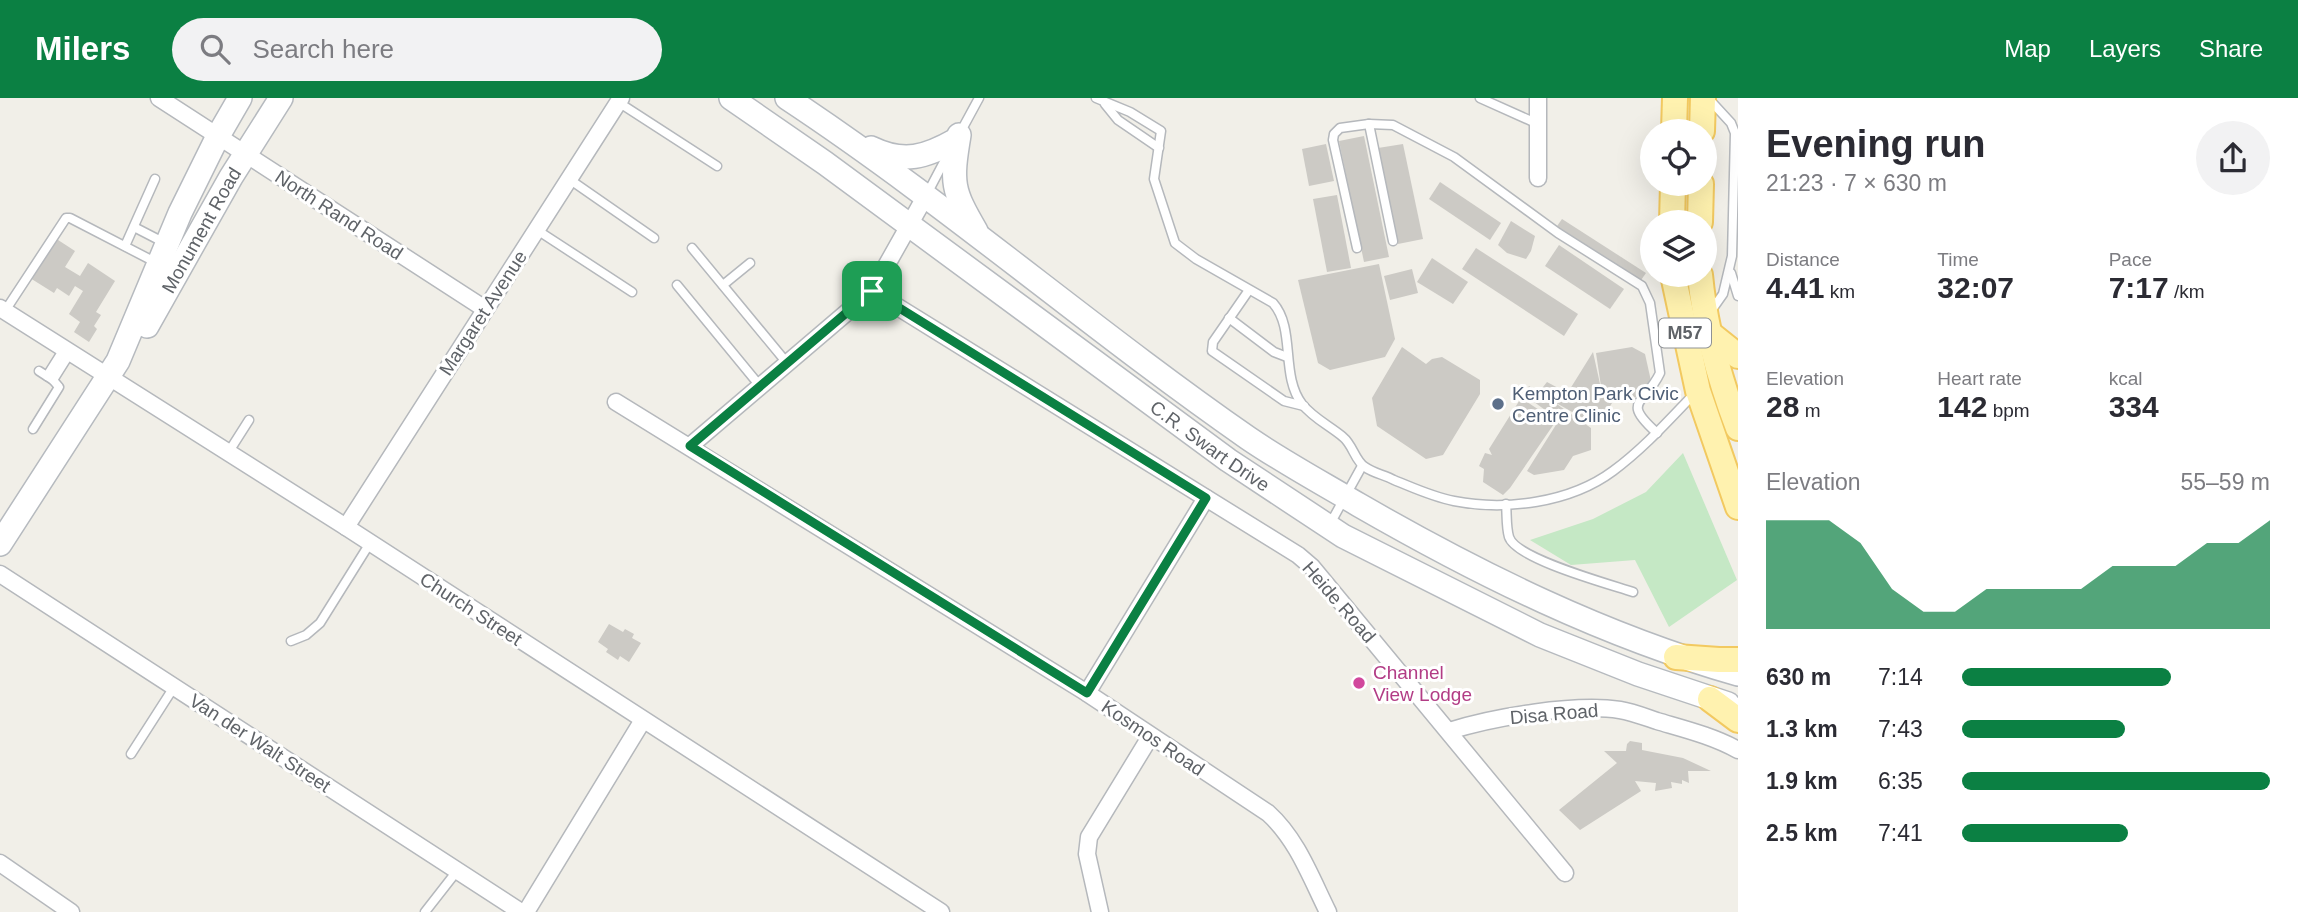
<!DOCTYPE html>
<meta charset="utf-8">
<style>
:root{--surface:#fff;--page:#f2f2f3;--text:#2b2b33;--muted:#7c7c81;--accent:#0b8043}
body{margin:0;font-family:Arial,sans-serif;background:var(--page);color:var(--text);height:100vh;display:flex;flex-direction:column;font-size:26px;white-space:nowrap}
*{box-sizing:border-box;margin:0}
p{font-size:23px;color:var(--muted)}
.icon{flex:none;width:38px;height:38px;fill:none;stroke:currentColor;stroke-width:2;stroke-linecap:round;stroke-linejoin:round}
.map{position:relative;flex:1;overflow:hidden}
.panel{display:flex;flex-direction:column;background:var(--surface);width:560px}
.panel>*{flex:none}
.buttons{position:absolute;left:1640px;top:21px;display:grid;gap:14px}
.buttons a{display:grid;place-items:center;width:77px;height:77px;border-radius:50%;background:var(--surface);box-shadow:0 7px 28px #0002;font-size:35px}
.pin{position:absolute;display:grid;place-items:center;width:60px;height:60px;color:#fff;margin:-30px;border-radius:14px;box-shadow:0 4px 10px #0006}
.round{display:grid;place-items:center;flex:none;width:74px;height:74px;border-radius:37px;background:var(--page)}
.headline{display:flex;align-items:center;justify-content:space-between;height:119px;padding:0 28px}
h1{font-size:38px;font-weight:600;line-height:52px}
.metrics{display:grid;grid-template-columns:repeat(3,1fr);gap:10px;height:119px;padding:7px 28px}
.metrics div{display:grid;align-content:center}
.metrics b{font-size:30px;font-weight:600}
.metrics small{font-size:19px;font-weight:400}
.metrics p{font-size:19px}
.chart{height:196px;padding:14px 28px}
.chart p{display:flex;justify-content:space-between}
.chart svg{width:100%;height:126px;margin-top:7px;fill:var(--accent);opacity:.7}
ul{padding:0 28px;list-style:none;font-size:23px}
li{display:grid;grid-template-columns:112px 84px 1fr;align-items:center;height:52px}
li i{height:18px;border-radius:9px;background:var(--accent)}
header{display:flex;align-items:center;gap:42px;box-sizing:border-box;height:98px;padding:0 35px;background:var(--accent);color:#fff}
header strong{font-size:33px}
nav{display:flex;gap:38px;margin-inline-start:auto;font-size:24px}
.search{width:490px;height:63px;background:var(--page);display:flex;align-items:center;gap:18px;box-sizing:border-box;padding:0 24px;border-radius:38px;color:var(--muted);font-size:26px}
main{display:flex;flex:1;min-height:0}
.map>svg:first-child{display:block}
.green{fill:#c5e8c5}
.building{fill:#cccac5}
.lines{fill:none;stroke-linecap:round;stroke-linejoin:round}
.service-casing{stroke:#b5b8bc;stroke-width:11}
.minor-casing{stroke:#b5b8bc;stroke-width:19}
.secondary-casing{stroke:#b6babf;stroke-width:26}
.primary-casing{stroke:#f2c960;stroke-width:28}
.service{stroke:#fff;stroke-width:8}
.minor{stroke:#fff;stroke-width:16}
.secondary{stroke:#fff;stroke-width:23}
.primary{stroke:#fff2af;stroke-width:24}
.route-casing{stroke:#fff;stroke-width:14}
.route{stroke:#0b8043;stroke-width:9}
.service-dot{fill:#5c6f8a;stroke:#fff;stroke-width:2.5}
.hotel-dot{fill:#d1479c;stroke:#fff;stroke-width:2.5}
.labels{text-anchor:middle;dominant-baseline:central;stroke-width:6;stroke-linejoin:round;paint-order:stroke}
.shield{fill:#fff;stroke:#8f9295;stroke-width:2}
.shield-label{font-size:18px;font-weight:bold;fill:#5f6368}
.street-label{font-size:19px;fill:#5f6368;stroke:#fff}
.service-label{font-size:19px;fill:#4e5e75;stroke:#fff;text-anchor:start}
.hotel-label{font-size:19px;fill:#b23c85;stroke:#fff;text-anchor:start}
</style>
<header>
<strong>Milers</strong>
<div class="search"><svg class="icon" aria-label="search" viewBox="0 0 24 24"><circle cx="10" cy="10" r="6"/><path d="M15 15l6 6"/></svg>Search here</div>
<nav><a>Map</a><a>Layers</a><a>Share</a></nav>
</header>
<main>
<div class="map">
<svg width="1738" height="814" viewBox="0 0 1738 814">
<rect width="100%" height="100%" fill="#f1efe8"/>
<polygon class="green" points="1683,355 1737,482 1669,529 1635,462 1571,467 1530,442 1593,421 1646,394"/>
<g class="building">
<polygon points="1364,38 1389,159 1364,164 1339,43"/>
<polygon points="1326,46 1334,83 1309,88 1302,51"/>
<polygon points="1403,46 1423,141 1398,146 1378,50"/>
<polygon points="1440,84 1501,125 1490,142 1429,101"/>
<polygon points="1337,97 1351,170 1327,174 1313,101"/>
<polygon points="1562,121 1646,175 1639,185 1555,131"/>
<polygon points="1511,123 1535,138 1531,153 1526,161 1507,155 1498,147"/>
<polygon points="55,140 75,153 65,169 80,178 88,165 115,183 96,214 101,217 94,228 97,231 89,244 74,234 80,224 69,216 83,193 75,188 69,198 57,190 54,195 30,180"/>
<polygon points="1559,147 1624,191 1610,211 1545,168"/>
<polygon points="1476,150 1578,216 1564,238 1462,171"/>
<polygon points="1432,160 1468,184 1453,206 1417,184"/>
<polygon points="1379,166 1395,241 1385,259 1330,272 1318,265 1298,182"/>
<polygon points="1412,171 1418,195 1390,202 1384,178"/>
<polygon points="1402,249 1426,266 1432,261 1442,259 1480,282 1480,296 1443,357 1426,361 1377,328 1372,300"/>
<polygon points="1632,249 1645,256 1651,283 1639,299 1614,301 1602,295 1596,255"/>
<polygon points="1593,254 1602,295 1612,305 1603,320 1588,323 1551,302 1591,330 1591,352 1573,358 1564,372 1534,377 1527,373 1559,322 1523,296 1529,288 1539,294 1547,284 1560,291 1570,291"/>
<polygon points="1521,300 1556,323 1510,390 1503,397 1483,384 1484,371 1479,368 1485,355 1492,357 1489,351"/>
<polygon points="609,526 623,534 625,531 634,536 632,540 641,545 629,564 620,558 618,562 606,554 608,551 598,544"/>
<polygon points="1630,643 1642,645 1642,652 1683,660 1711,673 1688,673 1689,685 1682,682 1682,686 1671,684 1672,690 1655,693 1656,685 1635,683 1641,693 1580,732 1559,712 1617,665 1604,653 1626,653 1627,646"/>
</g>
<g class="lines">
<defs>
<g id="service">
<path d="M1096 0 1130 14 1161 33 1154 81 1175 145 1196 161 1273 205C1296 231 1280 277 1302 306 1313 320 1330 328 1343 339 1353 347 1355 363 1365 369 1373 375 1385 377 1394 382 1414 390 1433 399 1454 403 1505 413 1570 405 1613 373 1643 351 1668 323 1694 296"/>
<polyline points="1480,0 1538,26"/>
<polyline points="1708,0 1731,25 1735,35 1732,158 1723,196 1711,213"/>
<polyline points="618,4 717,68"/>
<polyline points="1105,6 1118,22 1159,50"/>
<polyline points="1369,26 1393,143"/>
<polyline points="960,35 979,0"/>
<polyline points="569,81 654,140"/>
<polyline points="927,96 947,58"/>
<polyline points="134,129 165,145"/>
<polyline points="537,132 632,194"/>
<polyline points="125,148 155,81"/>
<polyline points="692,150 787,265"/>
<path d="M1357 150 1333 42 1334 36 1340 30 1369 26 1393 27 1454 59 1558 135 1642 188 1650 205 1660 275C1645 307 1620 302 1657 335"/>
<polyline points="1731,175 1738,198"/>
<polyline points="677,187 760,288"/>
<polyline points="723,187 750,165"/>
<polyline points="1249,192 1213,244 1212,253 1284,303 1304,308"/>
<polyline points="5,213 66,120 70,120 157,165"/>
<polyline points="1229,220 1274,254 1287,259"/>
<polyline points="47,278 64,251"/>
<polyline points="53,282 70,255"/>
<polyline points="33,331 59,289 53,282 39,273"/>
<polyline points="228,355 249,322"/>
<path d="M1506 406C1507 416 1506 429 1509 439 1516 461 1609 486 1633 494"/>
<polyline points="1330,426 1362,368"/>
<polyline points="291,543 306,537 320,525 370,445"/>
<polyline points="131,656 174,589"/>
<polyline points="425,814 457,773"/>
</g>
<g id="minor">
<polyline points="159,0 485,211"/>
<polyline points="1538,80 1538,0"/>
<polyline points="872,193 1298,457 1312,469 1565,775"/>
<polyline points="0,210 346,429 941,814"/>
<path d="M616 304 1087 595 1268 715C1297 741 1311 780 1328 814"/>
<polyline points="690,348 872,193 925,99"/>
<polyline points="346,429 621,0"/>
<polyline points="0,476 521,814"/>
<polyline points="1087,595 1206,400"/>
<path d="M1449 633C1493 619 1575 605 1620 612 1632 614 1645 619 1657 623 1684 631 1713 638 1738 652"/>
<polyline points="0,765 71,814"/>
<polyline points="526,814 643,622"/>
<polyline points="1100,814 1087,756 1089,739 1150,639"/>
</g>
<g id="secondary">
<path id="s1" d="M731 0 825 65 1228 362 1343 438 1540 537 1638 576 1728 606"/>
<path d="M787 0C946 105 1091 231 1248 340 1283 364 1322 385 1359 407 1479 476 1604 538 1738 576"/>
<path d="M959 37C951 85 952 92 976 133"/>
<path d="M871 50C904 66 926 59 956 42"/>
<path id="s2" d="M147 228 231 79 281 0"/>
<polyline points="0,446 118,263 180,115 218,38 240,0"/>
</g>
<g id="primary">
<polyline points="1674,33 1675,0"/>
<polyline points="1702,33 1703,0"/>
<polyline points="1672,124 1673,86"/>
<polyline points="1700,124 1701,86"/>
<polyline points="1673,177 1698,293 1738,409"/>
<path d="M1700 177C1705 230 1719 280 1738 330"/>
<polyline points="1709,235 1738,258"/>
<polyline points="1676,559 1719,562 1738,562"/>
<polyline points="1710,601 1738,622"/>
</g>
</defs>
<use href="#service" class="service-casing"/>
<use href="#minor" class="minor-casing"/>
<use href="#secondary" class="secondary-casing"/>
<use href="#primary" class="primary-casing"/>
<use href="#service" class="service"/>
<use href="#minor" class="minor"/>
<use href="#secondary" class="secondary"/>
<use href="#primary" class="primary"/>
</g>
<g class="lines">
<defs>
<polygon id="route" points="872,193 1206,400 1087,595 690,348"/>
</defs>
<use href="#route" class="route-casing"/>
<use href="#route" class="route"/>
</g>
<circle class="service-dot" cx="1498" cy="306" r="7"/>
<circle class="hotel-dot" cx="1359" cy="585" r="7"/>
<g class="labels">
<rect class="shield" x="1659" y="220.5" width="52" height="29" rx="5"/>
<g class="shield-label">
<text x="1685" y="235">M57</text>
</g>
<g class="street-label">
<text transform="translate(339 117) rotate(33)">North Rand Road</text>
<text stroke="none"><textPath href="#s2" startOffset="110">Monument Road</textPath></text>
<text transform="translate(483 215) rotate(-57)">Margaret Avenue</text>
<text stroke="none"><textPath href="#s1" startOffset="592">C.R. Swart Drive</textPath></text>
<text transform="translate(1339 504) rotate(49)">Heide Road</text>
<text transform="translate(471 511) rotate(33)">Church Street</text>
<text transform="translate(1554 616) rotate(-5)">Disa Road</text>
<text transform="translate(1153 640) rotate(34)">Kosmos Road</text>
<text transform="translate(260 645) rotate(33)">Van der Walt Street</text>
</g>
<g class="service-label">
<text x="1512" y="295">Kempton Park Civic<tspan x="1512" dy="22">Centre Clinic</tspan></text>
</g>
<g class="hotel-label">
<text x="1373" y="574">Channel<tspan x="1373" dy="22">View Lodge</tspan></text>
</g>
</g>
</svg>
<div class="buttons">
<a><svg class="icon" aria-label="locate" viewBox="0 0 24 24"><circle cx="12" cy="12" r="6"/><path d="M12 2v4M12 18v4M2 12h4M18 12h4"/></svg></a>
<a><svg class="icon" aria-label="layers" viewBox="0 0 24 24"><path d="M12 4l9 5-9 5-9-5zM3 14l9 5 9-5"/></svg></a>
</div>
<div class="pin" style="left:872px;top:193px;background:#1e9e55"><svg class="icon" aria-label="arrive" viewBox="0 0 24 24"><path d="M6 21V4h12l-3 4 3 4H6"/></svg></div>
</div>
<section class="panel">
<div class="headline"><div><h1>Evening run</h1><p>21:23 · 7 × 630 m</p></div><a class="round"><svg class="icon" aria-label="share" viewBox="0 0 24 24"><path d="M12 15V3M7 8l5-5 5 5M5 13v7h14v-7"/></svg></a></div>
<div class="metrics">
<div><p>Distance</p><b>4.41<small> km</small></b></div>
<div><p>Time</p><b>32:07</b></div>
<div><p>Pace</p><b>7:17<small> /km</small></b></div>
</div>
<div class="metrics">
<div><p>Elevation</p><b>28<small> m</small></b></div>
<div><p>Heart rate</p><b>142<small> bpm</small></b></div>
<div><p>kcal</p><b>334</b></div>
</div>
<div class="chart"><p><span>Elevation</span>55–59 m</p>
<svg viewBox="0 0 160 44" preserveAspectRatio="none"><path d="M0 44V6L10 6L20 6L30 14L40 30L50 38L60 38L70 30L80 30L90 30L100 30L110 22L120 22L130 22L140 14L150 14L160 6V44z"/></svg>
</div>
<ul>
<li><b>630 m</b>7:14<i style="width:68%"></i></li>
<li><b>1.3 km</b>7:43<i style="width:53%"></i></li>
<li><b>1.9 km</b>6:35<i style="width:100%"></i></li>
<li><b>2.5 km</b>7:41<i style="width:54%"></i></li>
</ul>
</section>
</main>
